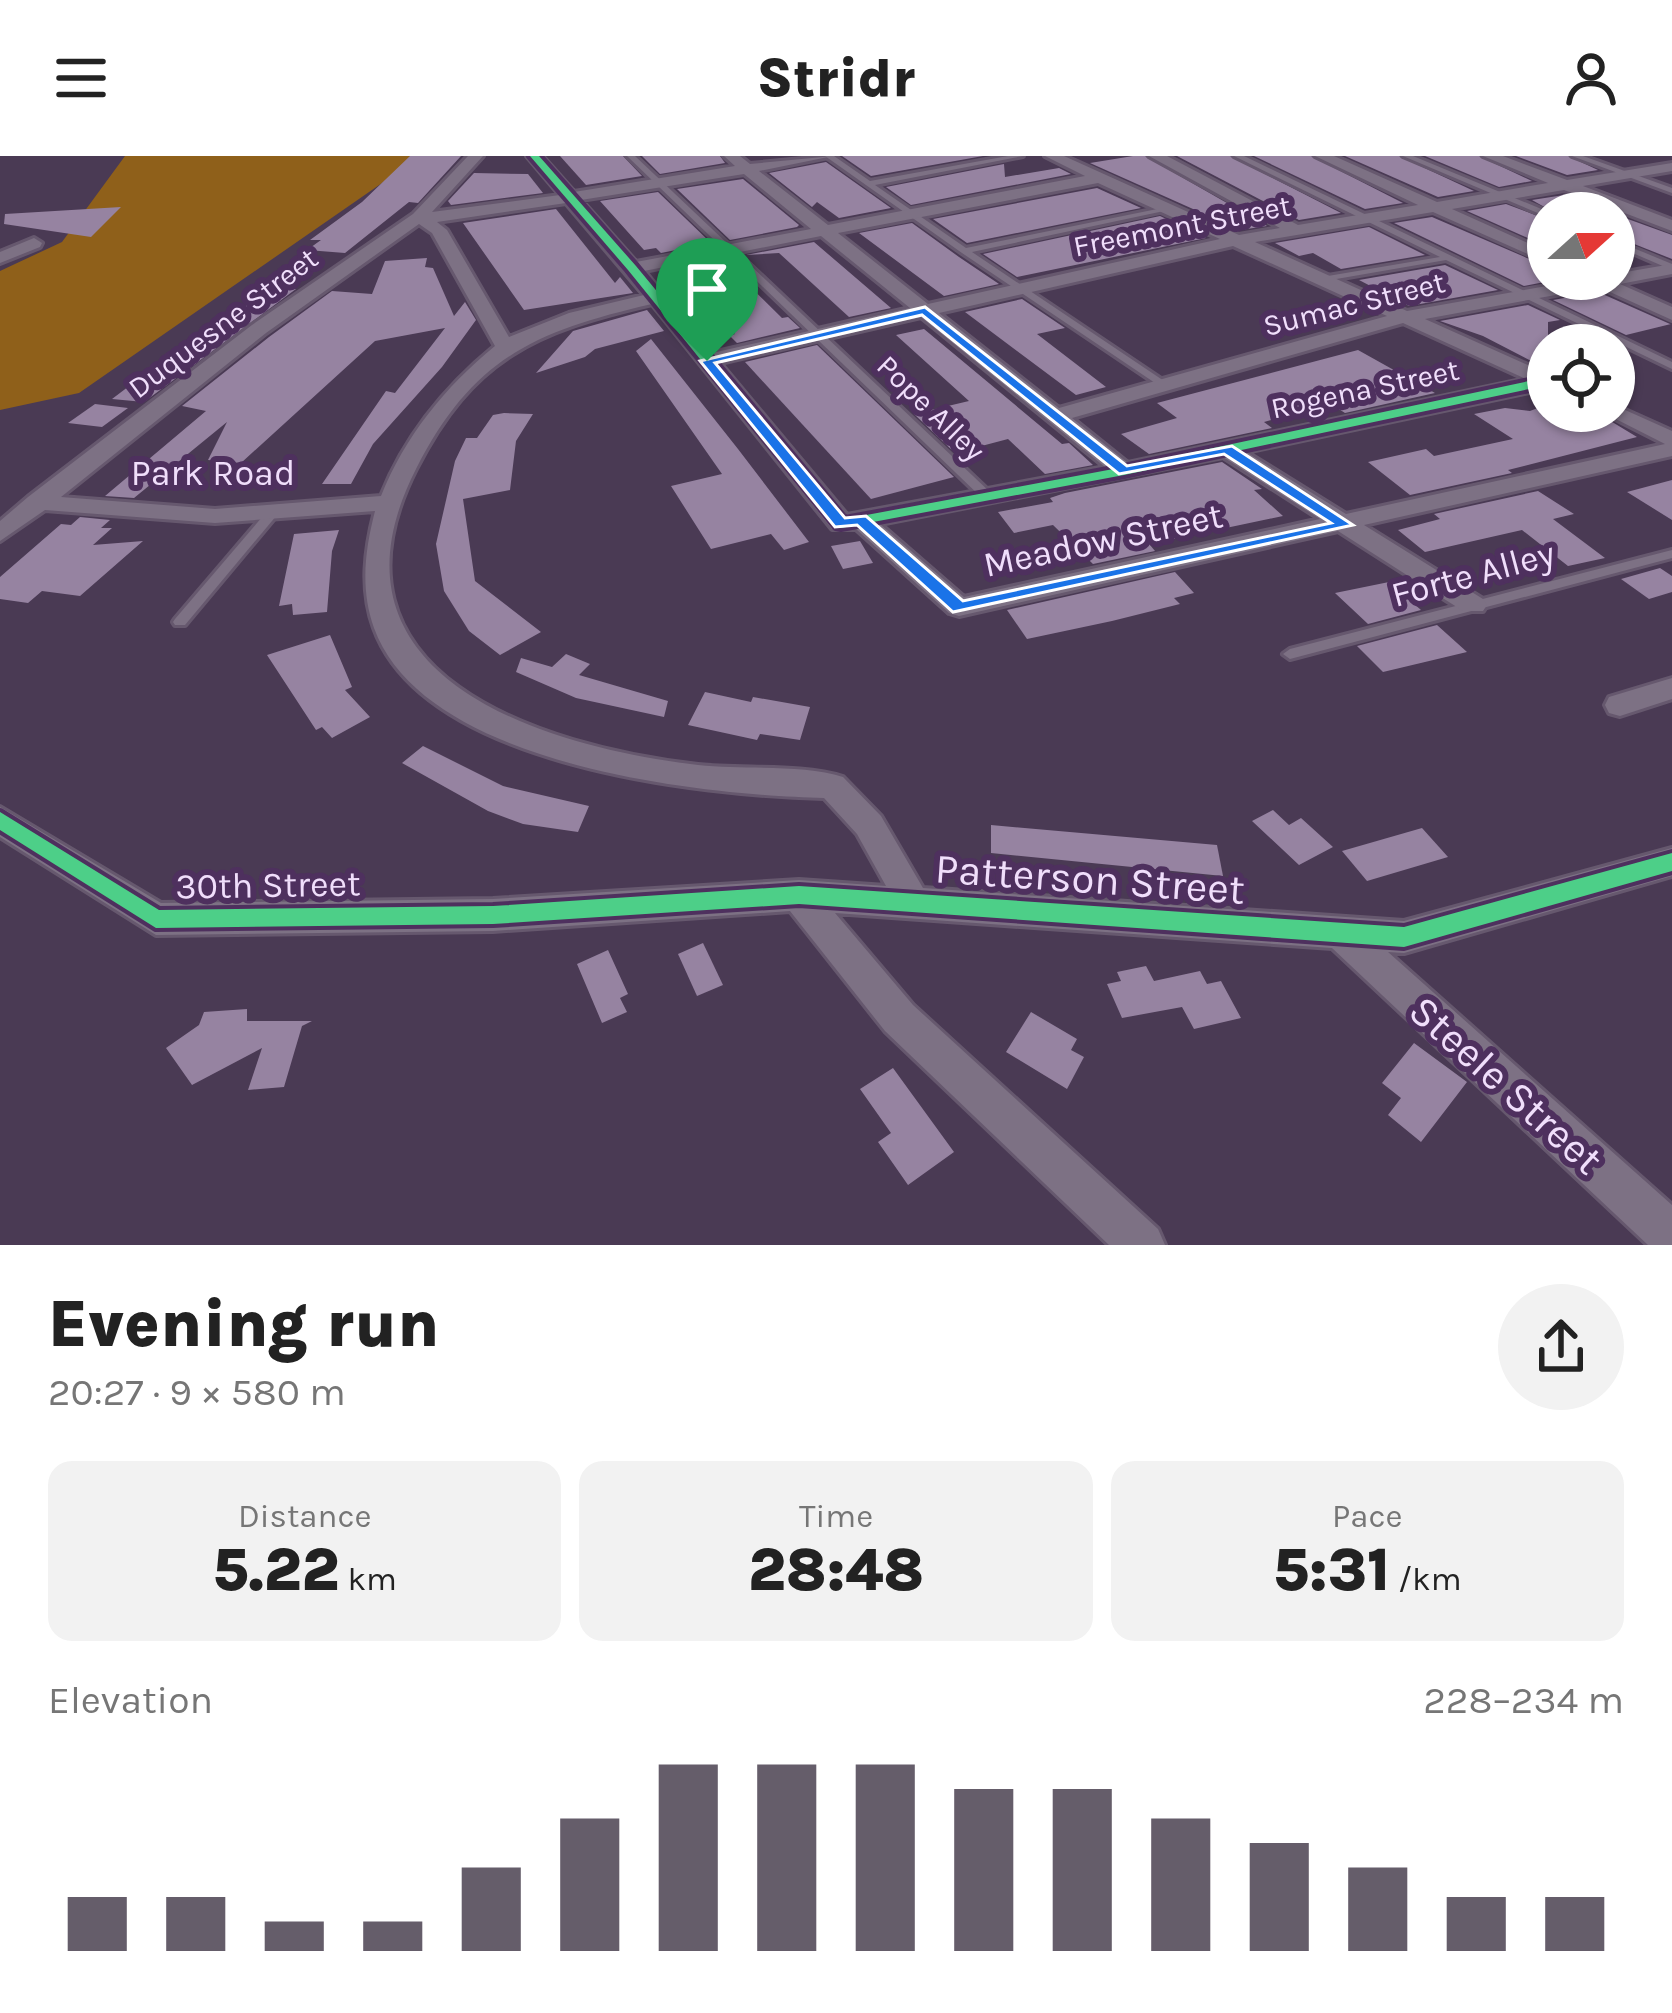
<!DOCTYPE html>
<meta charset="utf-8">
<style>
:root{--surface:#fff;--page:#f2f2f2;--text:#222;--muted:#767676;--accent:#655d6a}
body{margin:0;font-family:Karla,sans-serif;background:var(--page);color:var(--text);height:100vh;display:flex;flex-direction:column;font-size:45px;white-space:nowrap}
*{box-sizing:border-box;margin:0}
p{font-size:39px;color:var(--muted)}
.icon{flex:none;width:66px;height:66px;fill:none;stroke:currentColor;stroke-width:2;stroke-linecap:round;stroke-linejoin:round}
.map{position:relative;height:1089px;overflow:hidden}
.sheet{display:flex;flex-direction:column;background:var(--surface);flex:1}
.sheet>*{flex:none}
.needle{width:78px;rotate:69deg}
.tools{position:absolute;left:1527px;top:36px;display:grid;gap:24px}
.tools a{display:grid;place-items:center;width:108px;height:108px;border-radius:50%;background:var(--surface);box-shadow:0 3px 9px #0004;font-size:60px}
.pin{position:absolute;display:grid;place-items:center;width:102px;height:102px;color:#fff;margin:-123px -51px;border-radius:50% 50% 50% 0;rotate:-45deg;box-shadow:0 0 12px #0007}
.pin .icon{rotate:45deg}
.round{display:grid;place-items:center;flex:none;width:126px;height:126px;border-radius:63px;background:var(--page)}
.head{display:flex;align-items:center;justify-content:space-between;height:204px;padding:0 48px}
h1{font-size:66px;font-weight:800;line-height:90px}
.figures{display:grid;grid-template-columns:repeat(3,1fr);gap:18px;height:204px;padding:12px 48px}
.figures div{display:grid;align-content:center;border-radius:24px;background:var(--page);text-align:center}
.figures b{font-size:60px;font-weight:800}
.figures small{font-size:33px;font-weight:400}
.figures p{font-size:33px}
.chart{height:336px;padding:24px 48px}
.chart p{display:flex;justify-content:space-between}
.chart svg{width:100%;height:216px;margin-top:12px;stroke:var(--accent);stroke-width:6}
header{display:flex;justify-content:space-between;align-items:center;height:156px;padding:0 48px;background:var(--surface);font-size:54px;font-weight:800}
.map>svg:first-child{display:block}
.forest{fill:#8f601a}
.building{fill:#9683a1}
.lines{fill:none;stroke-linecap:round;stroke-linejoin:round}
.lane-casing{stroke:#66586e;stroke-width:6}
.street-casing{stroke:#66586e;stroke-width:6}
.lane{fill:#7d7184;fill-rule:evenodd}
.street{fill:#7d7184;fill-rule:evenodd}
.cycleway-casing{stroke:#4e305e;stroke-width:8}
.cycleway{fill:#4dcf88;fill-rule:evenodd}
.route{fill:#1a73e8;stroke:#fff;stroke-width:3;fill-rule:evenodd}
.labels{text-anchor:middle;dominant-baseline:central;stroke-width:12;stroke-linejoin:round;paint-order:stroke}
.far-street-label{font-size:30px;fill:#f0defb;stroke:#4e305e}
.street-label{font-size:36px;fill:#f0defb;stroke:#4e305e}
.near-street-label{font-size:42px;fill:#f0defb;stroke:#4e305e}
</style>
<header><svg class="icon" aria-label="menu" viewBox="0 0 24 24"><path d="M4 6h16M4 12h16M4 18h16"/></svg>Stridr<svg class="icon" aria-label="person" viewBox="0 0 24 24"><circle cx="12" cy="8" r="4"/><path d="M4 21q1-7 8-7t8 7"/></svg></header>
<div class="map">
<svg width="1672" height="1089" viewBox="0 0 1672 1089">
<rect width="100%" height="100%" fill="#4a3a54"/>
<polygon class="forest" points="125,0 421,0 79,237 0,254 0,115 62,86"/>
<g class="building">
<polygon points="410,0 461,0 418,47 409,46 345,97 307,94 321,84 310,84 362,46"/>
<polygon points="560,0 623,0 642,20 586,29"/>
<polygon points="642,0 720,0 725,7 660,18"/>
<polygon points="842,0 983,0 871,20"/>
<polygon points="1133,0 1145,0 1267,70 1240,74 1090,7"/>
<polygon points="1177,0 1230,0 1341,57 1299,64"/>
<polygon points="1254,0 1311,0 1403,47 1365,53"/>
<polygon points="1345,0 1399,0 1474,35 1438,41"/>
<polygon points="1425,0 1479,0 1532,25 1499,31"/>
<polygon points="1516,0 1568,0 1598,14 1567,19"/>
<polygon points="826,6 891,52 839,62 817,46 812,51 769,17"/>
<polygon points="1004,8 1005,21 1059,12 1071,18 911,49 886,31"/>
<polygon points="474,17 528,18 543,37 451,49 448,45"/>
<polygon points="743,23 799,69 797,71 730,84 677,33"/>
<polygon points="1097,32 1141,52 967,87 933,63"/>
<polygon points="658,36 711,87 661,97 656,92 644,94 600,45"/>
<polygon points="1564,39 1612,57 1555,57 1532,44"/>
<polygon points="1506,48 1548,64 1548,91 1467,55"/>
<polygon points="121,51 91,81 4,68 5,58"/>
<polygon points="556,53 615,127 620,121 633,137 524,154 463,67"/>
<polygon points="1614,58 1672,79 1672,103 1614,80"/>
<polygon points="1160,60 1206,82 1017,121 983,98"/>
<polygon points="1432,61 1548,111 1548,123 1560,123 1524,130 1394,67"/>
<polygon points="912,67 959,101 999,128 944,140 859,77"/>
<polygon points="1369,71 1425,99 1341,113 1313,97 1299,100 1275,87"/>
<polygon points="814,86 891,152 849,161 779,97 746,99"/>
<polygon points="427,102 425,111 433,112 454,160 465,146 476,164 442,211 373,288 351,328 322,328 386,235 395,237 445,172 375,185 241,307 208,304 227,266 134,342 105,340 206,255 182,250 269,181 332,135 372,138 385,105"/>
<polygon points="728,103 731,106 726,107 782,162 788,161 800,172 737,187 730,180 735,178 676,113"/>
<polygon points="1445,109 1498,134 1409,150 1359,124"/>
<polygon points="272,131 296,133 144,246 112,243 215,165 225,165"/>
<polygon points="1598,136 1670,168 1671,168 1626,179 1553,144"/>
<polygon points="1022,143 1065,172 1037,178 1106,231 1076,239 965,156"/>
<polygon points="1528,149 1560,164 1548,166 1548,205 1537,208 1483,180 1440,165"/>
<polygon points="647,154 664,175 595,193 585,201 536,217 573,175"/>
<polygon points="924,173 1062,288 1069,287 1093,309 1045,318 1008,283 955,297 914,258 969,245 896,179"/>
<polygon points="651,183 738,293 809,386 784,394 771,378 711,393 671,330 722,318 636,195"/>
<polygon points="817,189 954,321 871,343 745,206"/>
<polygon points="1358,194 1435,237 1345,257 1331,248 1264,266 1272,272 1149,298 1121,278 1177,262 1157,247"/>
<polygon points="95,248 128,252 102,271 68,267"/>
<polygon points="1548,248 1548,255 1594,255 1637,281 1508,314 1512,317 1410,339 1368,306 1426,293 1434,300 1513,283 1474,258 1505,252 1530,255"/>
<polygon points="504,257 533,258 516,285 510,334 463,343 475,425 541,476 500,499 469,475 444,435 436,388 455,305 466,282 477,282 493,259"/>
<polygon points="1222,306 1262,333 1254,334 1283,360 1169,384 1150,389 1155,395 1093,408 1053,369 1014,377 998,356 1053,346 1050,342 1065,337"/>
<polygon points="1672,324 1672,364 1627,336"/>
<polygon points="1538,335 1574,358 1553,363 1605,402 1568,410 1522,374 1425,396 1398,374 1440,363 1434,358"/>
<polygon points="80,361 110,364 101,372 112,372 93,389 143,385 80,440 42,435 28,447 0,443 0,421 61,368 71,369"/>
<polygon points="339,374 332,395 327,456 293,459 292,448 279,450 294,378"/>
<polygon points="860,385 873,407 843,413 831,390"/>
<polygon points="1660,412 1672,420 1672,436 1649,443 1621,423"/>
<polygon points="1175,416 1194,437 1174,442 1180,448 1112,465 1027,483 1007,454"/>
<polygon points="1389,426 1421,454 1368,468 1335,437"/>
<polygon points="1437,469 1467,496 1383,516 1357,490"/>
<polygon points="330,479 352,531 345,534 370,561 332,582 322,571 316,574 267,499"/>
<polygon points="566,498 590,508 579,519 668,545 664,561 576,542 516,516 521,502 552,511"/>
<polygon points="705,536 751,546 753,541 810,551 800,584 760,578 757,584 688,569"/>
<polygon points="423,590 503,630 589,650 578,676 523,668 488,655 402,607"/>
<polygon points="1273,654 1289,669 1301,662 1333,691 1299,709 1252,665"/>
<polygon points="991,669 1217,689 1223,720 991,697"/>
<polygon points="1422,672 1448,701 1367,725 1342,695"/>
<polygon points="703,787 723,829 697,840 678,798"/>
<polygon points="608,794 628,838 620,842 627,856 602,867 577,808"/>
<polygon points="1146,810 1154,825 1200,815 1207,828 1221,825 1241,862 1194,873 1182,851 1122,862 1107,828 1121,825 1117,816"/>
<polygon points="247,853 247,865 312,865 302,870 284,931 248,934 262,892 192,929 166,892 199,869 204,856"/>
<polygon points="1031,856 1077,883 1071,894 1084,901 1067,933 1006,896"/>
<polygon points="1414,887 1467,926 1421,986 1388,959 1401,942 1382,927"/>
<polygon points="893,912 954,996 908,1029 878,986 891,977 860,933"/>
</g>
<g class="lines">
<defs>
<g id="lane">
<polygon points="627,0 635,0 992,338 992,344 984,344"/>
<polygon points="825,0 834,0 870,25 1008,0 1023,0 875,29 966,92 1167,51 1167,55 1164,55 972,96 1170,229 1161,231 962,97"/>
<polygon points="1234,0 1244,0 1672,206 1672,213 1446,104 1319,126 1318,124 1322,121 1440,101"/>
<polygon points="1403,0 1413,0 1551,57 1545,60"/>
<polygon points="1572,0 1583,0 1672,32 1672,37"/>
<polygon points="1614,84 1672,108 1672,114 1614,89"/>
<polygon points="1548,209 1548,215 1529,220 1524,217"/>
<polygon points="273,352 277,353 277,359 185,469 175,469 173,466 175,463 269,353"/>
<polygon points="1672,394 1672,402 1290,503 1283,498 1290,493"/>
</g>
<g id="street">
<path d="M468 0H483L432 56 560 39 527 0H542L574 36 735 10 724 0H740L750 8 833 0 759 15 828 69 1085 20 1045 0H1064L1239 79 1280 72 1149 0H1167L1298 69 1418 49 1315 0H1334L1437 46 1548 27 1483 0H1503L1567 24 1672 7V15L1583 30 1672 64V75L1564 34 1452 53 1548 96V107L1433 56 1255 86 1407 155 1586 123H1614V118L1672 108V118L1620 128 1672 151V164L1599 131 1425 163 1548 218V232L1246 296 1346 358 1665 288 1600 255H1614V249L1672 275V300L1364 369 1483 443 1487 449 1483 455H1463L1338 375 959 460 949 457 856 373H832L652 148C536 175 473 201 416 313 311 519 541 591 698 609 742 614 803 608 843 621L881 660 923 732 1404 765 1672 692V720L1404 797 1388 796 1672 1049V1089H1648L1332 792 835 757 913 849 1158 1073 1165 1089H1109L885 875 790 755 493 775 156 779 0 681V651L161 747 493 743 799 724 886 730 857 678 824 642C701 639 424 610 374 472 360 433 365 394 375 355L215 367 45 354 0 385V365L28 341 252 169 413 58ZM744 18 811 73 636 106 581 44ZM1098 27 1220 83 928 148 838 77ZM566 47 644 139 569 157 509 181 447 74 437 66ZM419 68 432 77 495 190C445 231 405 280 381 340L215 353 61 341 266 177ZM821 80 910 152 712 197 644 115ZM1233 90 1387 160 1059 252 939 157ZM921 161 1105 311 847 359 720 207ZM1403 167 1526 223 1128 307 1072 262ZM1223 301 1320 363 964 441 880 368Z"/>
<polygon points="34,82 42,87 40,91 0,107 0,96"/>
<polygon points="1672,522 1672,543 1620,560 1609,557 1605,549 1609,541"/>
</g>
</defs>
<use href="#lane" class="lane-casing"/>
<use href="#street" class="street-casing"/>
<use href="#lane" class="lane"/>
<use href="#street" class="street"/>
<defs>
<g id="cycleway">
<polygon points="530,0 539,0 636,110 845,363 1124,311 1548,221 1548,229 1124,319 841,372 836,371 628,114"/>
<polygon points="0,656 159,754 493,750 799,730 1404,771 1672,697 1672,715 1404,791 799,748 493,768 156,772 0,674"/>
</g>
</defs>
<use href="#cycleway" class="cycleway-casing"/>
<use href="#cycleway" class="cycleway"/>
</g>
<path class="route" d="M925 151 1127 310 1232 290 1353 369 953 456 857 369 835 371 700 205ZM922 159 1119 318 1224 298 1331 367 963 445 866 360 845 362 715 207Z"/>
<g class="labels">
<g class="far-street-label">
<text transform="translate(1182 70) rotate(-11)">Freemont Street</text>
<text transform="translate(1354 148) rotate(-14)">Sumac Street</text>
<text transform="translate(223 167) rotate(-37)">Duquesne Street</text>
<text transform="translate(1365 233) rotate(-12)">Rogena Street</text>
<text transform="translate(931 252) rotate(44)">Pope Alley</text>
</g>
<g class="street-label">
<text x="213" y="317">Park Road</text>
<text transform="translate(1103 384) rotate(-12)">Meadow Street</text>
<text transform="translate(1473 418) rotate(-15)">Forte Alley</text>
<text transform="translate(268 729) rotate(-1)">30th Street</text>
</g>
<g class="near-street-label">
<text transform="translate(1090 723) rotate(4)">Patterson Street</text>
<text transform="translate(1506 929) rotate(42)">Steele Street</text>
</g>
</g>
</svg>
<div class="tools">
<a><svg class="needle" viewBox="-14 -14 28 28"><path d="M0-13l5 13h-10z" fill="#e53935"/><path d="M0 13l5-13h-10z" fill="#767676"/></svg></a>
<a><svg class="icon" aria-label="locate" viewBox="0 0 24 24"><circle cx="12" cy="12" r="6"/><path d="M12 2v4M12 18v4M2 12h4M18 12h4"/></svg></a>
</div>
<div class="pin" style="left:707px;top:205px;background:#1e9e55"><svg class="icon" aria-label="arrive" viewBox="0 0 24 24"><path d="M6 21V4h12l-3 4 3 4H6"/></svg></div>
</div>
<section class="sheet">
<div class="head"><div><h1>Evening run</h1><p>20:27 · 9 × 580 m</p></div><a class="round"><svg class="icon" aria-label="share" viewBox="0 0 24 24"><path d="M12 15V3M7 8l5-5 5 5M5 13v7h14v-7"/></svg></a></div>
<div class="figures">
<div><p>Distance</p><b>5.22<small> km</small></b></div>
<div><p>Time</p><b>28:48</b></div>
<div><p>Pace</p><b>5:31<small> /km</small></b></div>
</div>
<div class="chart"><p><span>Elevation</span>228–234 m</p>
<svg viewBox="0 0 160 44" preserveAspectRatio="none"><path d="M5 44V33M15 44V33M25 44V38M35 44V38M45 44V27M55 44V17M65 44V6M75 44V6M85 44V6M95 44V11M105 44V11M115 44V17M125 44V22M135 44V27M145 44V33M155 44V33"/></svg>
</div>
</section>
